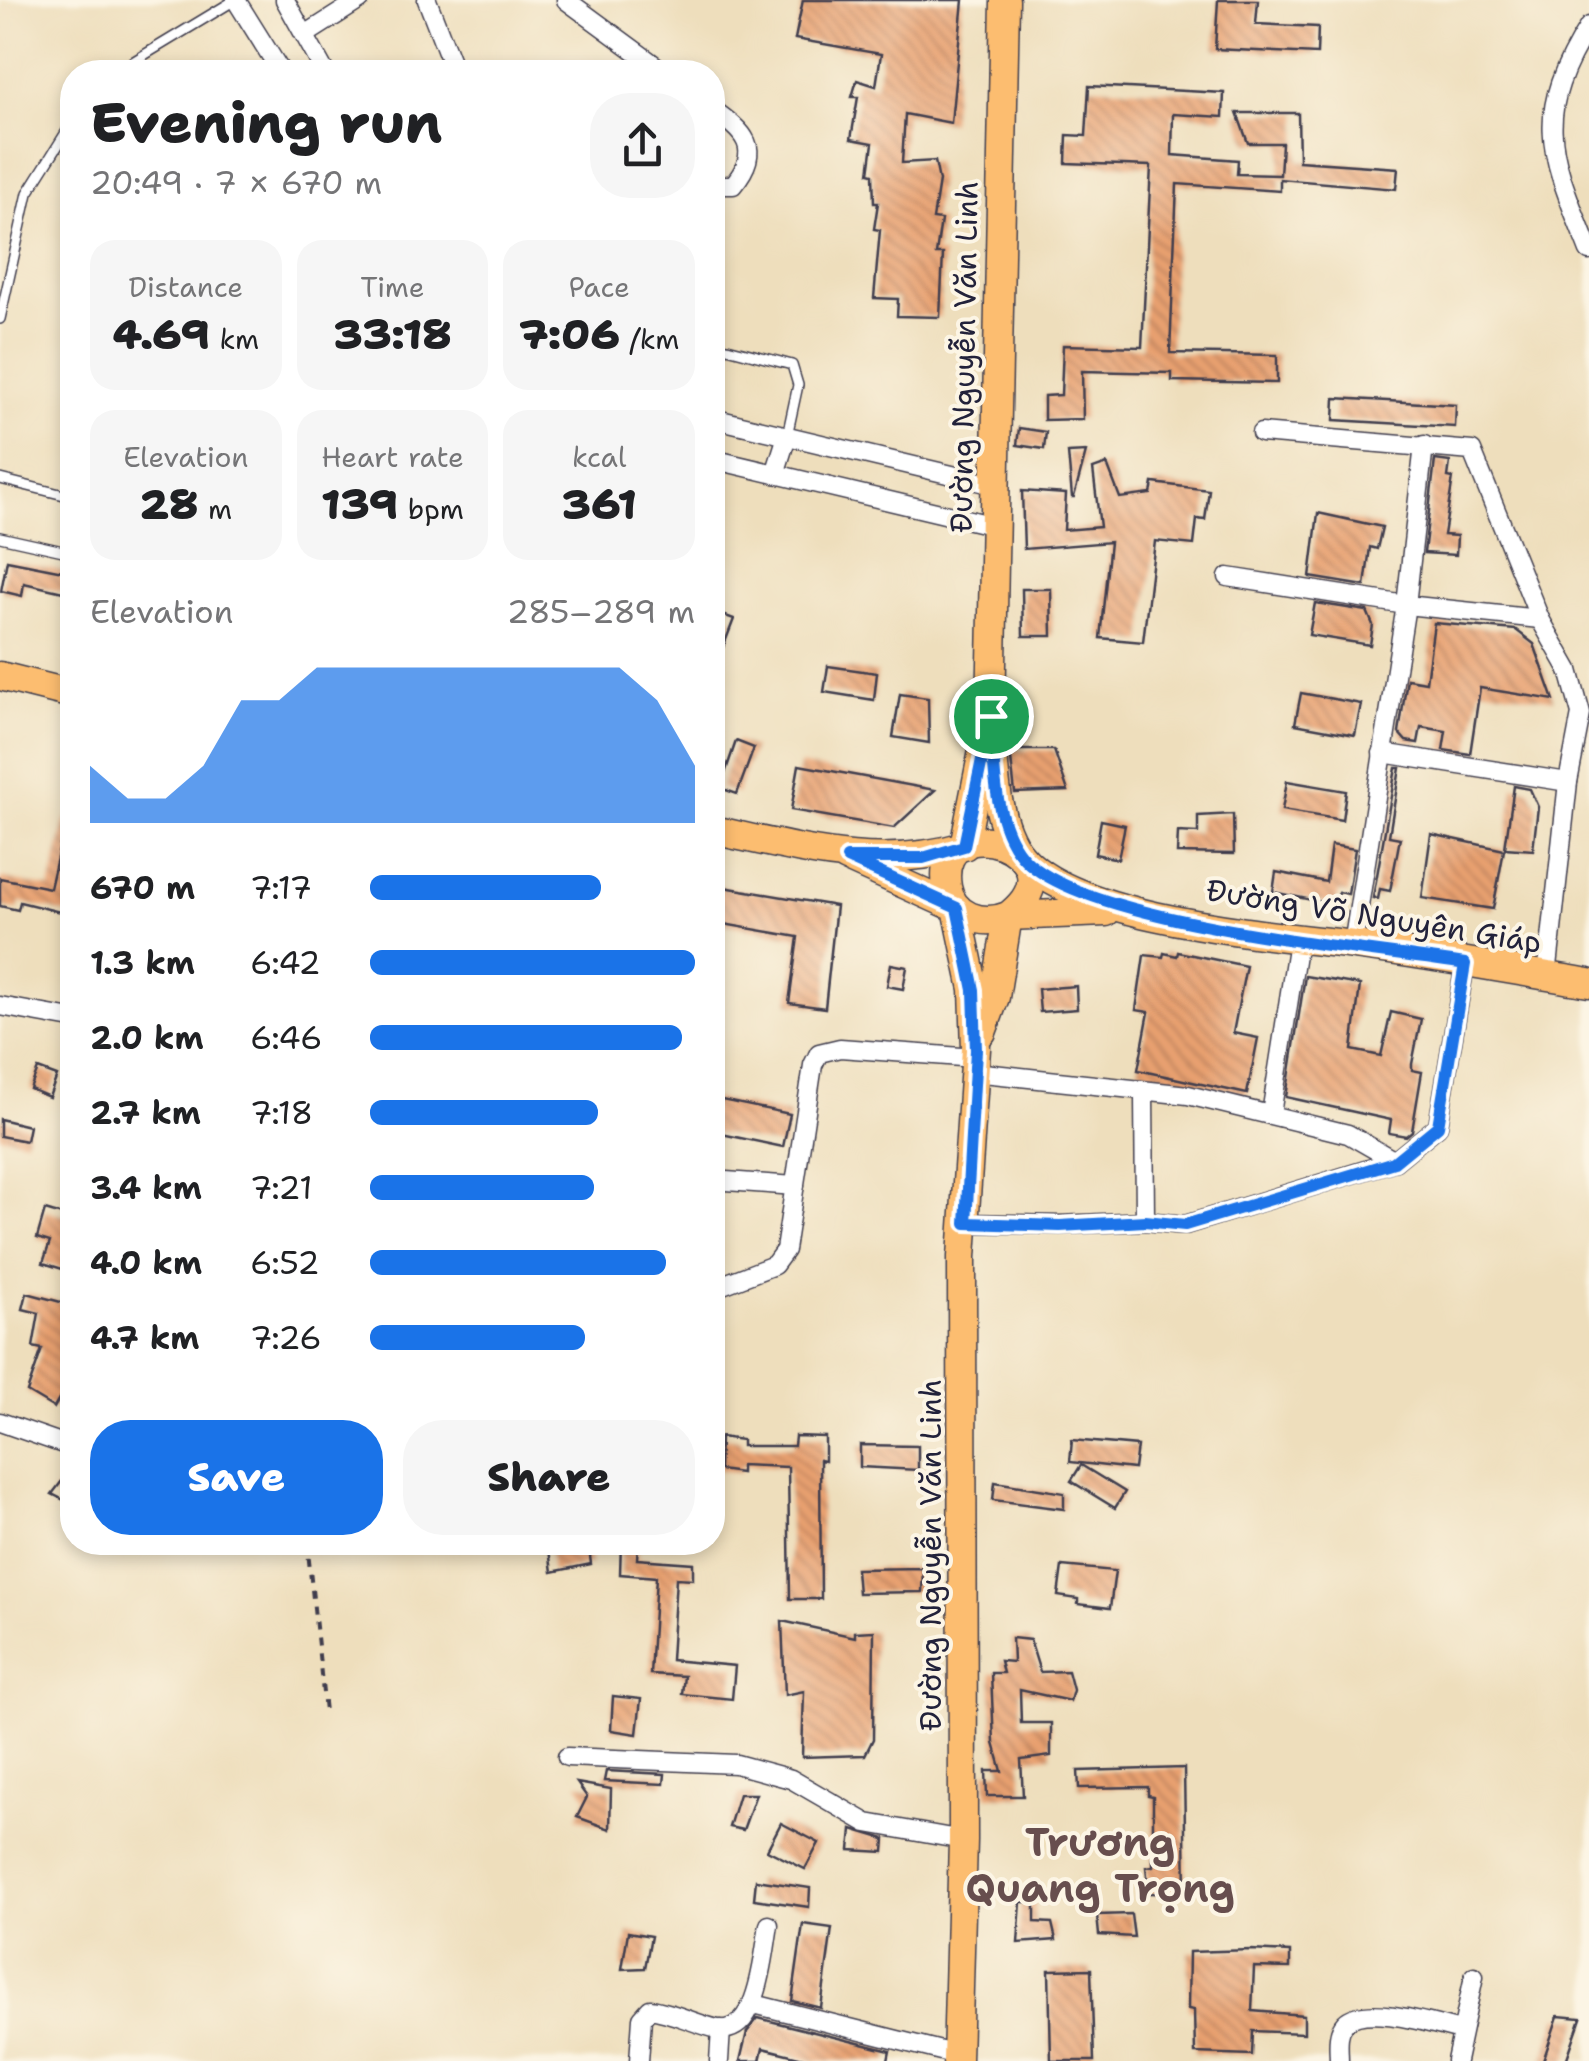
<!DOCTYPE html>
<meta charset="utf-8">
<style>
:root{--surface:#fff;--page:#f6f6f6;--text:#202124;--muted:#757577;--accent:#1a73e8}
body{margin:0;font-family:"Shantell Sans",sans-serif;background:var(--page);color:var(--text);height:100vh;display:flex;flex-direction:column;font-size:38px;white-space:nowrap}
*{box-sizing:border-box;margin:0}
p{font-size:32px;color:var(--muted)}
.icon{flex:none;width:55px;height:55px;fill:none;stroke:currentColor;stroke-width:2;stroke-linecap:round;stroke-linejoin:round}
.map{position:relative;flex:1;overflow:hidden}
.panel{position:absolute;left:60px;top:60px;width:665px;height:1495px;display:flex;flex-direction:column;background:var(--surface);border-radius:40px;box-shadow:0 5px 15px #0003}
.panel>*{flex:none}
.pin{position:absolute;display:grid;place-items:center;width:85px;height:85px;color:#fff;margin:-42px;border:5px solid #fff;border-radius:50%;box-shadow:0 2px 10px #0007}
.round{display:grid;place-items:center;flex:none;width:105px;height:105px;border-radius:40px;background:var(--page)}
.summary{display:flex;align-items:center;justify-content:space-between;height:170px;padding:0 30px}
h1{font-size:55px;font-weight:800;line-height:75px}
.stats{display:grid;grid-template-columns:repeat(3,1fr);gap:15px;height:170px;padding:10px 30px}
.stats div{display:grid;align-content:center;border-radius:25px;background:var(--page);text-align:center}
.stats b{font-size:42px;font-weight:800}
.stats small{font-size:28px;font-weight:400}
.stats p{font-size:28px}
.chart{height:280px;padding:20px 30px}
.chart p{display:flex;justify-content:space-between}
.chart svg{width:100%;height:180px;margin-top:10px;fill:var(--accent);opacity:.7}
.cta{display:flex;gap:20px;margin-top:auto;padding:20px 30px}
.cta a{flex:1;height:115px;border-radius:40px;background:var(--accent);color:#fff;font-size:40px;font-weight:800;line-height:115px;text-align:center}
.cta a+a{background:var(--page);color:var(--text)}
ul{padding:0 30px;list-style:none;font-size:32px}
li{display:grid;grid-template-columns:160px 120px 1fr;align-items:center;height:75px}
li i{height:25px;border-radius:12px;background:var(--accent)}
.map>svg:first-child{display:block}
.building{fill:url(#building-back-hatch)}
.lines{fill:none;stroke-linecap:round;stroke-linejoin:round}
.service-casing{stroke:#413e4e;stroke-width:12}
.minor-casing{stroke:#413e4e;stroke-width:21}
.primary-casing{stroke:#413e4e;stroke-width:31}
.path{stroke:#413e4e;stroke-width:4;stroke-dasharray:8 8;stroke-linecap:butt}
.service{stroke:#fff;stroke-width:9}
.minor{stroke:#fff;stroke-width:18}
.primary{stroke:#fcbd6f;stroke-width:28}
.route-casing{stroke:#fff;stroke-width:20}
.route{stroke:#1a73e8;stroke-width:12}
.labels{text-anchor:middle;dominant-baseline:central;stroke-width:8;stroke-linejoin:round;paint-order:stroke}
.street-label{font-size:30px;fill:#22223b;stroke:#fcf5e5}
.district-label{font-size:40px;font-weight:bold;fill:#674e4e;stroke:#fcf5e5}
</style>
<div class="map">
<svg width="1589" height="2061" viewBox="0 0 1589 2061">
<defs>
<pattern id="building-back-hatch" width="6" height="6" patternUnits="userSpaceOnUse" patternTransform="scale(2.5)"><rect width="6" height="6" fill="#e8a070"/><path d="M-1 5l2 2M0 0l6 6M5-1l2 2" fill="none" stroke="#bc825d"/></pattern>
</defs>
<rect width="100%" height="100%" fill="#fcf5e5"/>
<filter id="ink" filterUnits="userSpaceOnUse"><feTurbulence type="fractalNoise" baseFrequency=".01" numOctaves="2"/><feDisplacementMap in="SourceGraphic" scale="20" xChannelSelector="R" yChannelSelector="G"/><feConvolveMatrix kernelMatrix="1 2 1 2 8 2 1 2 1" color-interpolation-filters="sRGB"/></filter>
<filter id="wash" filterUnits="userSpaceOnUse"><feTurbulence type="fractalNoise" baseFrequency=".0048" numOctaves="4" result="noise"/><feDisplacementMap in="SourceGraphic" scale="40" xChannelSelector="R" yChannelSelector="G"/><feGaussianBlur stdDeviation="2.25" result="paint"/><feColorMatrix in="noise" values="0 0 0 0 0 0 0 0 0 0 0 0 0 0 0 0 0 1.4 0 .05"/><feComposite in="paint" operator="in"/></filter>
<g filter="url(#wash)">
<rect width="100%" height="100%" fill="#eedebc"/>
<g id="blocks">
<g class="building">
<polygon points="803,0 963,0 951,123 905,114 902,163 935,161 939,181 933,219 941,220 936,254 943,254 940,317 897,316 898,299 874,298 880,230 874,229 878,203 874,203 873,174 869,173 873,143 851,139 858,97 852,97 857,80 876,86 881,54 795,39"/>
<polygon points="1218,0 1258,0 1256,24 1318,27 1317,54 1215,49"/>
<polygon points="1089,86 1224,93 1223,117 1173,114 1172,155 1238,160 1237,174 1280,175 1282,143 1248,143 1237,113 1298,113 1299,161 1398,168 1396,189 1280,179 1280,191 1177,184 1170,353 1277,355 1277,383 1172,381 1172,373 1082,371 1083,419 1044,420 1044,396 1061,395 1063,345 1142,347 1151,166 1066,163 1067,135 1086,136"/>
<polygon points="1335,398 1456,405 1455,427 1334,420"/>
<polygon points="1019,428 1046,432 1044,449 1017,445"/>
<polygon points="1086,452 1074,497 1072,497 1068,453"/>
<polygon points="1435,460 1450,462 1448,477 1453,478 1444,535 1457,536 1456,555 1424,553"/>
<polygon points="1107,464 1120,498 1151,494 1153,483 1209,490 1205,520 1197,519 1194,545 1155,541 1143,642 1100,638 1110,542 1024,549 1022,491 1066,494 1064,530 1100,527 1093,469"/>
<polygon points="1318,513 1382,527 1377,549 1370,547 1365,586 1310,577"/>
<polygon points="7,560 68,572 63,592 24,583 22,596 1,591"/>
<polygon points="1022,589 1051,589 1052,636 1023,636"/>
<polygon points="1315,603 1367,611 1373,625 1370,645 1309,635"/>
<polygon points="712,611 734,619 714,671 712,671"/>
<polygon points="1434,623 1516,630 1534,644 1554,700 1480,688 1470,754 1443,750 1446,731 1421,727 1418,743 1406,741 1399,733 1407,679 1426,682"/>
<polygon points="828,666 877,673 874,700 824,692"/>
<polygon points="1301,693 1361,704 1355,735 1295,724"/>
<polygon points="900,694 928,698 929,743 893,737"/>
<polygon points="736,741 754,748 737,794 720,788"/>
<polygon points="1010,750 1054,750 1068,791 1015,793"/>
<polygon points="799,765 935,790 894,828 791,810"/>
<polygon points="1396,768 1400,768 1389,836 1400,838 1390,891 1380,889 1378,899 1373,898"/>
<polygon points="1287,781 1346,791 1342,820 1282,810"/>
<polygon points="1514,786 1530,789 1538,807 1533,850 1505,848"/>
<polygon points="1233,814 1234,854 1177,853 1178,832 1198,833 1198,816"/>
<polygon points="66,819 72,820 72,915 20,902 18,910 0,906 0,878 50,888"/>
<polygon points="1101,820 1125,825 1118,859 1095,854"/>
<polygon points="1431,834 1504,850 1493,909 1422,898"/>
<polygon points="1331,845 1355,849 1348,894 1339,892 1336,905 1273,892 1276,872 1326,882"/>
<polygon points="712,885 836,906 825,1008 789,1003 798,937 712,922"/>
<polygon points="1178,952 1246,966 1233,1033 1258,1038 1247,1094 1138,1070 1149,1012 1136,1010 1144,955 1163,957 1164,953 1177,956"/>
<polygon points="891,964 907,967 903,989 887,986"/>
<polygon points="1305,976 1360,985 1352,1050 1381,1056 1391,1012 1421,1019 1412,1064 1412,1070 1422,1072 1412,1131 1406,1136 1389,1133 1391,1120 1286,1097"/>
<polygon points="1076,986 1077,1009 1040,1012 1038,989"/>
<polygon points="38,1069 57,1076 49,1097 30,1089"/>
<polygon points="712,1098 790,1114 783,1147 712,1132"/>
<polygon points="0,1119 29,1126 26,1141 0,1136"/>
<polygon points="45,1210 72,1218 72,1272 43,1263 50,1242 37,1238"/>
<polygon points="27,1293 72,1305 72,1376 54,1408 27,1392 42,1349 33,1347 39,1313 23,1309"/>
<polygon points="795,1436 825,1437 825,1461 820,1460 821,1599 790,1599 788,1467 741,1465 741,1473 719,1470 720,1437 742,1440 742,1446 794,1446"/>
<polygon points="1072,1440 1137,1446 1134,1469 1070,1462"/>
<polygon points="860,1445 918,1446 918,1470 860,1467"/>
<polygon points="1081,1465 1125,1492 1115,1508 1071,1481"/>
<polygon points="72,1468 72,1504 52,1494"/>
<polygon points="995,1482 1064,1493 1064,1509 993,1500"/>
<polygon points="548,1542 576,1542 576,1550 589,1548 591,1564 552,1572"/>
<polygon points="621,1542 638,1542 637,1559 693,1563 693,1579 676,1578 671,1660 735,1666 732,1699 682,1694 684,1676 650,1674 656,1577 620,1574"/>
<polygon points="1062,1566 1115,1571 1110,1608 1078,1604 1078,1599 1058,1596"/>
<polygon points="923,1568 922,1592 858,1593 856,1569"/>
<polygon points="782,1621 855,1637 855,1632 874,1631 873,1739 865,1755 802,1757 804,1691 785,1695"/>
<polygon points="1012,1638 1030,1640 1040,1672 1068,1671 1073,1690 1070,1701 1020,1690 1021,1723 1051,1723 1051,1756 1021,1760 1023,1796 987,1796 986,1771 1002,1771 994,1743 991,1673 1003,1673 1000,1661 1013,1662"/>
<polygon points="613,1696 641,1699 637,1734 611,1730"/>
<polygon points="1184,1768 1186,1894 1149,1893 1146,1867 1153,1866 1153,1796 1148,1795 1148,1787 1079,1788 1078,1771"/>
<polygon points="606,1771 665,1774 664,1784 604,1781"/>
<polygon points="577,1783 611,1789 610,1829 577,1817 587,1797"/>
<polygon points="739,1794 756,1794 743,1830 729,1827"/>
<polygon points="781,1823 819,1843 805,1869 767,1850"/>
<polygon points="852,1829 885,1839 884,1852 850,1850"/>
<polygon points="756,1880 810,1888 809,1907 754,1899"/>
<polygon points="1021,1902 1035,1902 1035,1922 1052,1923 1056,1940 1018,1943"/>
<polygon points="1131,1914 1134,1937 1099,1935 1097,1915"/>
<polygon points="803,1924 832,1928 821,2008 792,2001"/>
<polygon points="628,1932 651,1936 645,1968 622,1969"/>
<polygon points="1251,1950 1290,1952 1290,1968 1254,1967 1252,2011 1304,2015 1304,2033 1253,2031 1252,2055 1195,2053 1194,2010 1188,2009 1189,1952"/>
<polygon points="1091,1969 1094,2061 1051,2061 1049,1970"/>
<polygon points="1558,2016 1581,2018 1566,2061 1543,2061"/>
<polygon points="758,2018 890,2051 888,2061 815,2061 763,2048 760,2061 740,2061 747,2032"/>
</g>
</g>
</g>
<g filter="url(#ink)">
<use href="#blocks" fill-opacity="0" stroke="#413e4e" stroke-width="2.5"/>
<g class="lines">
<defs>
<g id="service">
<polyline points="116,72 235,0"/>
<polyline points="0,319 28,193 72,123"/>
<polyline points="712,344 792,365 798,385 787,436"/>
<polyline points="0,479 72,497"/>
<polyline points="0,537 72,553"/>
</g>
<g id="minor">
<polyline points="236,0 281,72"/>
<polyline points="285,0 325,72"/>
<polyline points="427,0 455,72"/>
<polyline points="566,0 664,72"/>
<path d="M1589 26C1530 119 1552 156 1589 251"/>
<polyline points="305,35 360,0"/>
<path d="M712 109C744 132 764 148 733 185H712"/>
<polyline points="712,418 994,485"/>
<polyline points="1261,433 1472,451 1540,619 1569,670 1581,714 1568,782 1547,976"/>
<polyline points="712,459 991,525"/>
<polyline points="775,474 787,436"/>
<polyline points="1228,577 1406,605 1540,619"/>
<polyline points="1382,753 1568,782"/>
<polyline points="1353,945 1406,605 1424,445"/>
<polyline points="0,1006 72,1019"/>
<polyline points="974,1072 1188,1095 1348,1134 1395,1161"/>
<polyline points="1144,1092 1145,1221"/>
<polyline points="1271,1114 1298,941"/>
<polyline points="712,1180 795,1186"/>
<polyline points="966,1223 1060,1225 1145,1221 1185,1225 1395,1161 1438,1126 1465,964"/>
<polyline points="712,1289 774,1265 785,1250 813,1065 819,1053 840,1048 975,1058"/>
<polyline points="0,1422 72,1447"/>
<polyline points="567,1757 736,1764 791,1779 867,1823 963,1840"/>
<polyline points="754,2004 957,2055"/>
<path d="M639 2061 642 2018 650 2009C673 2012 695 2024 718 2029 759 2036 764 1951 769 1925"/>
<polyline points="719,2061 721,2029"/>
<path d="M1339 2061C1339 2048 1336 2033 1345 2023 1365 2002 1435 2025 1461 2031"/>
<polyline points="1456,2061 1474,1976"/>
</g>
<g id="primary">
<path d="M1005 0 991 715C994 758 992 821 1021 856 1075 920 1272 935 1355 945 1433 955 1511 970 1589 983"/>
<polyline points="0,676 72,694"/>
<path d="M712 830C798 848 878 872 964 846L985 741"/>
<polyline points="847,858 957,908 974,989 976,1049 962,1257 963,1840 957,2061"/>
<path d="M1008 916C1089 853 933 798 947 887 952 917 983 926 1008 916L1106 912"/>
<polyline points="982,1032 995,997 1008,916"/>
</g>
</defs>
<use href="#service" class="service-casing"/>
<use href="#minor" class="minor-casing"/>
<use href="#primary" class="primary-casing"/>
<polyline class="path" points="307,1542 325,1712"/>
<use href="#service" class="service"/>
<use href="#minor" class="minor"/>
<use href="#primary" class="primary"/>
</g>
</g>
<g class="lines" filter="url(#ink)">
<defs>
<path id="route" d="M991 716C994 758 992 820 1021 855 1076 924 1370 948 1465 964L1438 1126 1394 1162 1185 1225 1145 1221 1060 1226 966 1223 976 1050 974 990 957 908 847 858H923L964 846Z"/>
</defs>
<use href="#route" class="route-casing"/>
<use href="#route" class="route"/>
</g>
<g class="labels">
<g class="street-label">
<text transform="translate(964 357) rotate(-89)">Đường Nguyễn Văn Linh</text>
<text transform="translate(1374 916) rotate(9)">Đường Võ Nguyên Giáp</text>
<text transform="translate(930 1555) rotate(-90)">Đường Nguyễn Văn Linh</text>
</g>
<g class="district-label">
<text x="1100" y="1842">Trương<tspan x="1100" dy="46">Quang Trọng</tspan></text>
</g>
</g>
</svg>
<div class="pin" style="left:991px;top:716px;background:#1e9e55"><svg class="icon" aria-label="arrive" viewBox="0 0 24 24"><path d="M6 21V4h12l-3 4 3 4H6"/></svg></div>
<section class="panel">
<div class="summary"><div><h1>Evening run</h1><p>20:49 · 7 × 670 m</p></div><a class="round"><svg class="icon" aria-label="share" viewBox="0 0 24 24"><path d="M12 15V3M7 8l5-5 5 5M5 13v7h14v-7"/></svg></a></div>
<div class="stats">
<div><p>Distance</p><b>4.69<small> km</small></b></div>
<div><p>Time</p><b>33:18</b></div>
<div><p>Pace</p><b>7:06<small> /km</small></b></div>
</div>
<div class="stats">
<div><p>Elevation</p><b>28<small> m</small></b></div>
<div><p>Heart rate</p><b>139<small> bpm</small></b></div>
<div><p>kcal</p><b>361</b></div>
</div>
<div class="chart"><p><span>Elevation</span>285–289 m</p>
<svg viewBox="0 0 160 44" preserveAspectRatio="none"><path d="M0 44V30L10 38L20 38L30 30L40 14L50 14L60 6L70 6L80 6L90 6L100 6L110 6L120 6L130 6L140 6L150 14L160 30V44z"/></svg>
</div>
<ul>
<li><b>670 m</b>7:17<i style="width:71%"></i></li>
<li><b>1.3 km</b>6:42<i style="width:100%"></i></li>
<li><b>2.0 km</b>6:46<i style="width:96%"></i></li>
<li><b>2.7 km</b>7:18<i style="width:70%"></i></li>
<li><b>3.4 km</b>7:21<i style="width:69%"></i></li>
<li><b>4.0 km</b>6:52<i style="width:91%"></i></li>
<li><b>4.7 km</b>7:26<i style="width:66%"></i></li>
</ul>
<div class="cta"><a>Save</a><a>Share</a></div>
</section>
</div>
